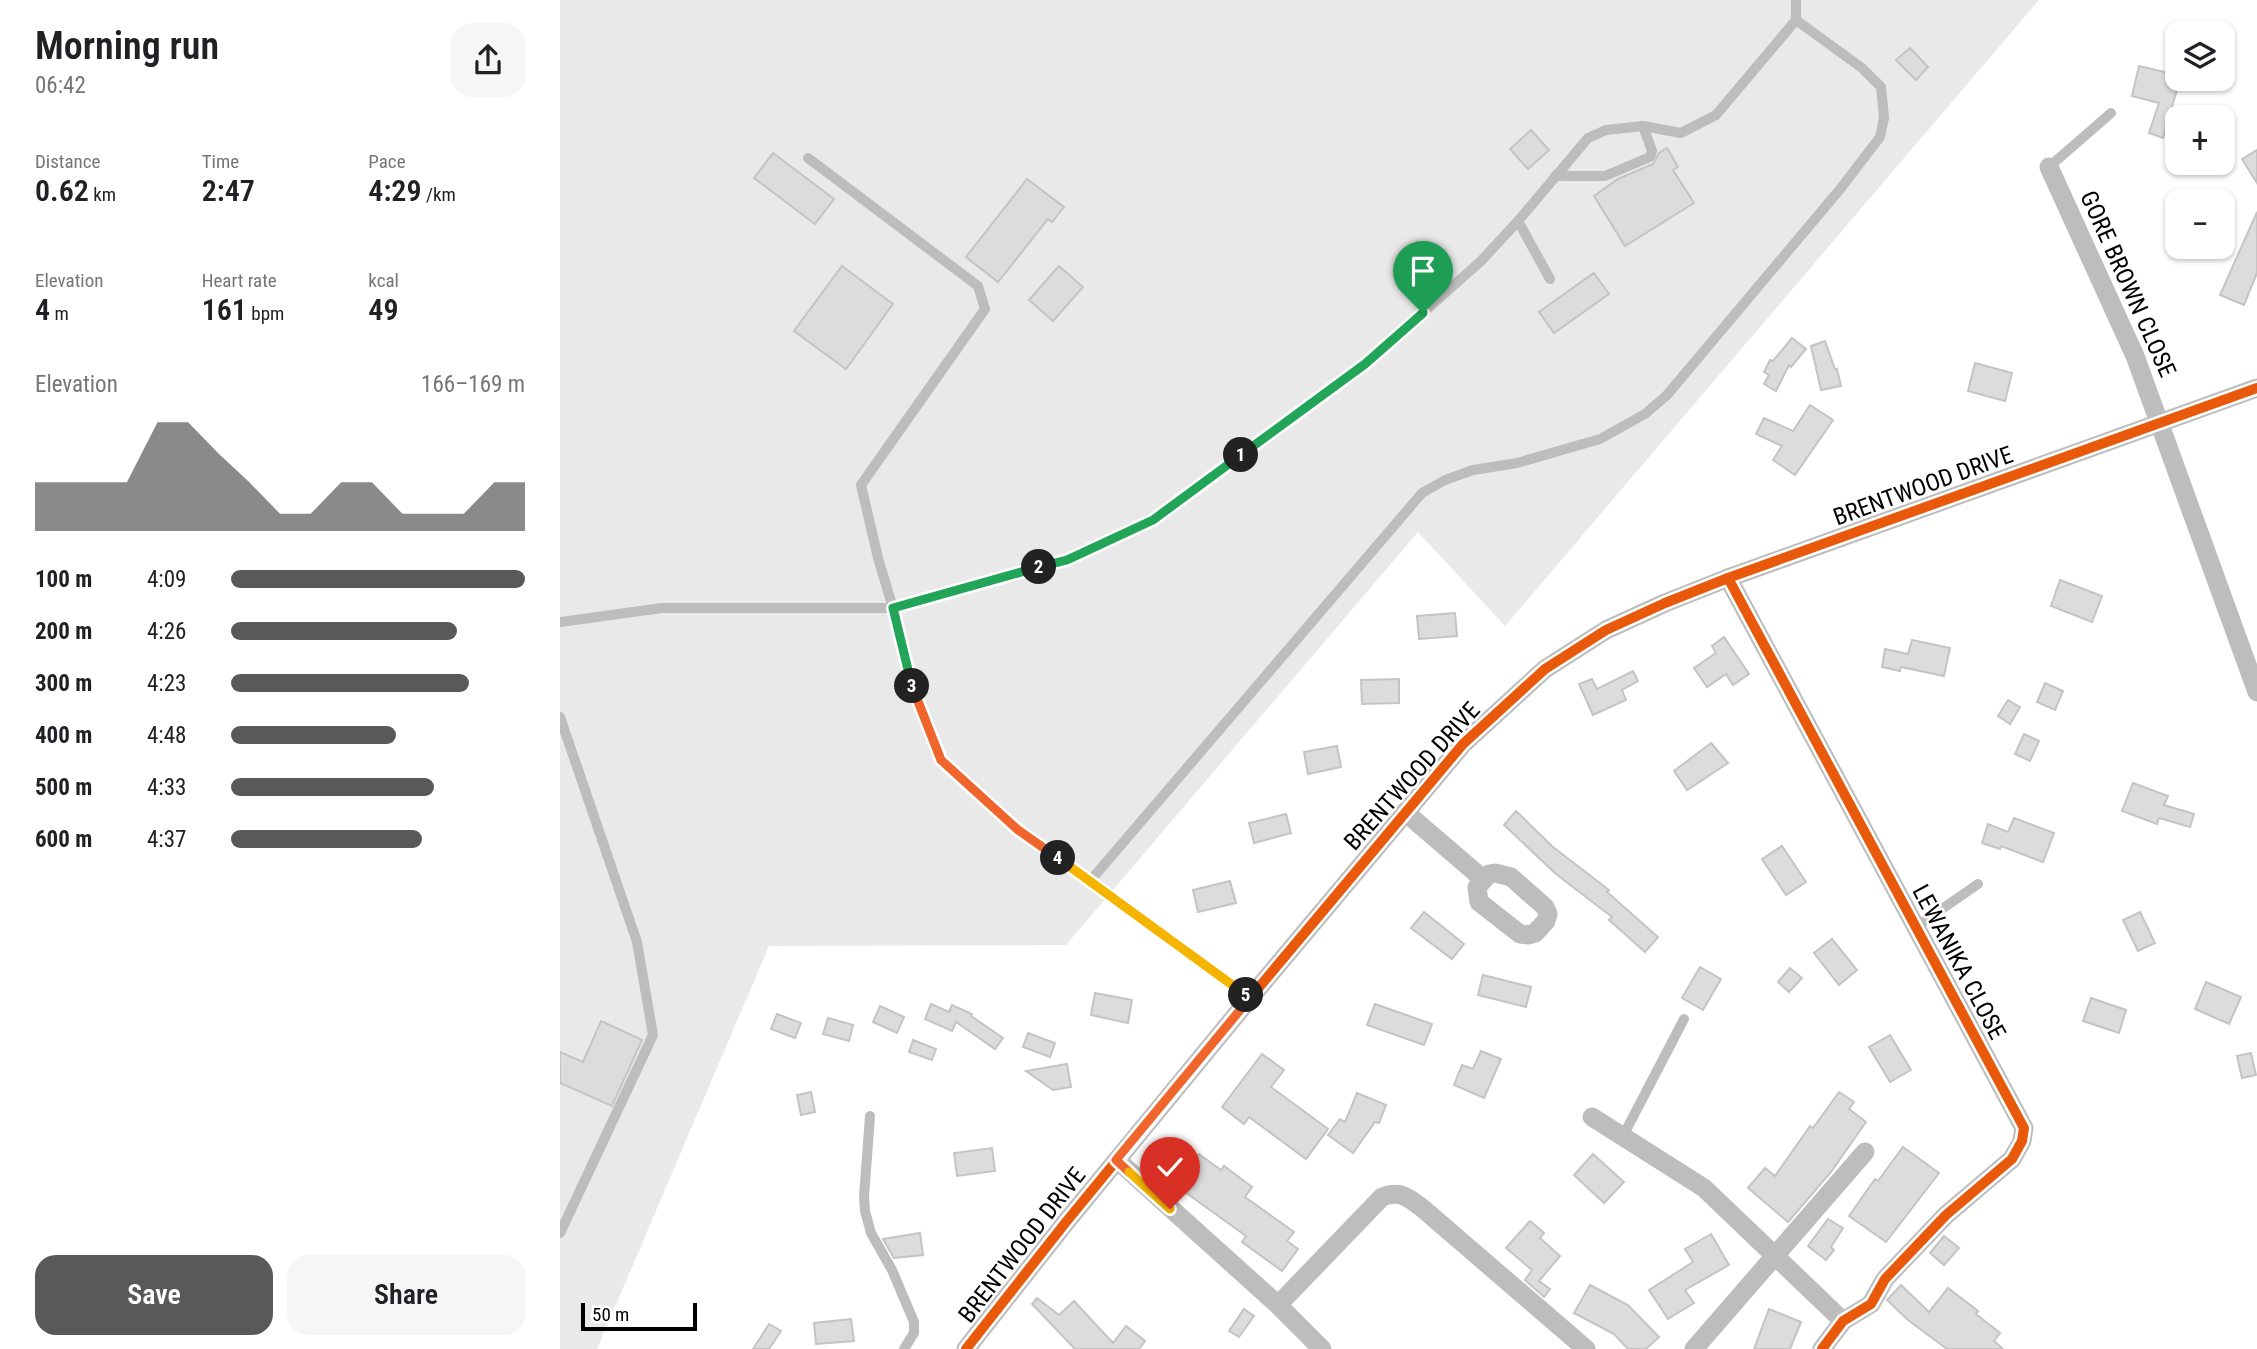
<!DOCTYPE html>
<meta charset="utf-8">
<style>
:root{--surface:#fff;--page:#f6f6f6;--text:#202124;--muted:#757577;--accent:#595959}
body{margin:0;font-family:"Roboto Condensed",sans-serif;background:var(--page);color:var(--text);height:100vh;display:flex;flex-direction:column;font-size:26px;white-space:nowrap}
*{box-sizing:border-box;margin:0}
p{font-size:23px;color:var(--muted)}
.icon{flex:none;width:38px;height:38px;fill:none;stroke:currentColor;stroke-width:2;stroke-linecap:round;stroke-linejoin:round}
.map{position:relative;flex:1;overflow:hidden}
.side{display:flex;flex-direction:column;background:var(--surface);width:560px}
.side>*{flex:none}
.tools{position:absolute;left:1605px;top:21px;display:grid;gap:14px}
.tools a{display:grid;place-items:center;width:70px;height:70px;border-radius:14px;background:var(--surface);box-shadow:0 2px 5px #0004;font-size:35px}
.scale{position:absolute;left:21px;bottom:18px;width:116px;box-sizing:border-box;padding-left:7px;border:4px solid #000;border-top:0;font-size:19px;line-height:24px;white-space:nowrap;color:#000;-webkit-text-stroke:5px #fff;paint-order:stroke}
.pin{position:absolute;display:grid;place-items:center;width:60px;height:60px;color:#fff;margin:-72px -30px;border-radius:50% 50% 50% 0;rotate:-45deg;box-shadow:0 0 7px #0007}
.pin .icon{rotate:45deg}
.km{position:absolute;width:35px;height:35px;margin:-18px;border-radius:50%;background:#222;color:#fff;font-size:19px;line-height:35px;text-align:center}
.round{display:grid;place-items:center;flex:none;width:74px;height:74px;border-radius:21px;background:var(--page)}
.head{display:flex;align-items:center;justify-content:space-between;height:119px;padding:0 35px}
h1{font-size:38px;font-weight:600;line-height:52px}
.metrics{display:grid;grid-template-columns:repeat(3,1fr);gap:10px;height:119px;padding:7px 35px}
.metrics div{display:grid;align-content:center}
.metrics b{font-size:30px;font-weight:600}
.metrics small{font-size:19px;font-weight:400}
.metrics p{font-size:19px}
.chart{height:196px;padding:14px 35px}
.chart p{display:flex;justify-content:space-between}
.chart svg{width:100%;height:126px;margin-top:7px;fill:var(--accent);opacity:.7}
.action{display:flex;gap:14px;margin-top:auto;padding:14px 35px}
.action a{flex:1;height:80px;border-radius:21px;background:var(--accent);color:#fff;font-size:28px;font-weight:600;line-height:80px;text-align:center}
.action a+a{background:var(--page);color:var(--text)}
ul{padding:0 35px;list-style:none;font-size:23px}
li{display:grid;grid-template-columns:112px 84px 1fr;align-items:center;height:52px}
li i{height:18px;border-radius:9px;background:var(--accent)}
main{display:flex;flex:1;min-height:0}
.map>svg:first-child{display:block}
.green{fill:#e9e9e9}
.building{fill:#dcdcdc;stroke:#c4c4c4;stroke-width:2}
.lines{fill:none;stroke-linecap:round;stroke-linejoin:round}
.lane{stroke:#bdbdbd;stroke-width:10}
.street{stroke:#bdbdbd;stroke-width:19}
.cycleway-casing{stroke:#fff;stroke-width:15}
.cycleway{stroke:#e8590c;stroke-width:10}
.split-1-casing{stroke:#fff;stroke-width:14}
.split-2-casing{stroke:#fff;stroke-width:14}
.split-3-casing{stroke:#fff;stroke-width:14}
.split-4-casing{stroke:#fff;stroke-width:14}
.split-5-casing{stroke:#fff;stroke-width:14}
.split-6-casing{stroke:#fff;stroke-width:14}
.split-7-casing{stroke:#fff;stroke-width:14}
.split-1{stroke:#22a559;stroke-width:9}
.split-2{stroke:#22a559;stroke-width:9}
.split-3{stroke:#22a559;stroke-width:9}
.split-4{stroke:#f0652b;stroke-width:9}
.split-5{stroke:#f5b400;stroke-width:9}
.split-6{stroke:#f0652b;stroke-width:9}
.split-7{stroke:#f5b400;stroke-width:9}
.labels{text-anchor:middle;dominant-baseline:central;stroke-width:5;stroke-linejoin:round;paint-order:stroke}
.street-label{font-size:24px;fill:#000;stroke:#fff}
</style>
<main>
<section class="side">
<div class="head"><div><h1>Morning run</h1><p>06:42</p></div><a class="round"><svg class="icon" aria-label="share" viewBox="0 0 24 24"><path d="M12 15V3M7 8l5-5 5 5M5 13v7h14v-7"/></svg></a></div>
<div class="metrics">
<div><p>Distance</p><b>0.62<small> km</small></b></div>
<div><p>Time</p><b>2:47</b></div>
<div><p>Pace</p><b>4:29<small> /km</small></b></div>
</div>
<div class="metrics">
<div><p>Elevation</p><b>4<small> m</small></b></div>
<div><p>Heart rate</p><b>161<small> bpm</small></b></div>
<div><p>kcal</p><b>49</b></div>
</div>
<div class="chart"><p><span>Elevation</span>166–169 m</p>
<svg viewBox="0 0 160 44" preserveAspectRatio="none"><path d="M0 44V27L10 27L20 27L30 27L40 6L50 6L60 17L70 27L80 38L90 38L100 27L110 27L120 38L130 38L140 38L150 27L160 27V44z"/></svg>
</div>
<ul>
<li><b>100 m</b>4:09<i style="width:100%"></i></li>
<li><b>200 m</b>4:26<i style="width:77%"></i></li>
<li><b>300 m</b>4:23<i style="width:81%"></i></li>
<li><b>400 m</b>4:48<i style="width:56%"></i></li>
<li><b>500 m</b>4:33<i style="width:69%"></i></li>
<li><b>600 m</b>4:37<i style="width:65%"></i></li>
</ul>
<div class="action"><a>Save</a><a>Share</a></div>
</section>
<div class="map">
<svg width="1697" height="1349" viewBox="0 0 1697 1349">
<rect width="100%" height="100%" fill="#fff"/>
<polygon class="green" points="0,0 1479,0 945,626 858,532 506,945 209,946 37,1349 0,1349"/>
<g class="building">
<polygon points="1350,48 1368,67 1356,80 1336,60"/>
<polygon points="1579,66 1617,75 1617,79 1620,79 1603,138 1589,133 1599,103 1572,96"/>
<polygon points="971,130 989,150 968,169 950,149"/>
<polygon points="1107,148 1118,167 1113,170 1134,203 1065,246 1034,196 1058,179 1093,164 1099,153"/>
<polygon points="1697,150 1697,183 1682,159"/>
<polygon points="213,153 274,199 255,224 194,178"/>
<polygon points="467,179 504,207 492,222 488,219 438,282 406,257"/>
<polygon points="1697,212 1697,273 1684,305 1660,295"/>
<polygon points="282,266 333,304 286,369 234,331"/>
<polygon points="499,266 523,287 493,321 469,300"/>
<polygon points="1034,273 1049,294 994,333 979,312"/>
<polygon points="1232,338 1246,349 1231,367 1229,365 1216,391 1204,384 1209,375 1204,372 1210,360 1213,361"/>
<polygon points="1265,341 1275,369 1277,369 1281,386 1261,390 1251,346"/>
<polygon points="1415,363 1452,373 1445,401 1408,391"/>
<polygon points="1250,405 1273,420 1235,475 1213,460 1222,446 1196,434 1204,418 1233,431"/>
<polygon points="1500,580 1542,596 1532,622 1491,606"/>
<polygon points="895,613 897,636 859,639 857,616"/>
<polygon points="1164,637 1189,674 1173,685 1166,674 1147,687 1134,668 1156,653 1152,646"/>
<polygon points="1352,640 1390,648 1384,676 1341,667 1340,671 1322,667 1325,649 1348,654"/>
<polygon points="1073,671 1078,681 1062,690 1066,700 1033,715 1019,684 1032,679 1037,689"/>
<polygon points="839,679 839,703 802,704 801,680"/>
<polygon points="1485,683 1503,691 1495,710 1477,702"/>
<polygon points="1448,700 1460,707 1450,724 1438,716"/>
<polygon points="1464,734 1479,741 1470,761 1455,754"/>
<polygon points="1151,743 1168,763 1127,790 1114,771"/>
<polygon points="777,746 781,767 748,774 744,752"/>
<polygon points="1573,783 1608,796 1604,805 1634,814 1630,827 1599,818 1597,824 1562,811"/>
<polygon points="956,811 993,847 1049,890 1047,892 1098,937 1085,952 1049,920 1052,917 996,874 944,825"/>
<polygon points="726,814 731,833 694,843 689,823"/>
<polygon points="1454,818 1494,833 1483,862 1441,846 1440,849 1422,843 1428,824 1448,832"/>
<polygon points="1222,846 1246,882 1226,895 1202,859"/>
<polygon points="670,881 676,903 638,912 633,890"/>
<polygon points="864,912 904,944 892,959 851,928"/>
<polygon points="1580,912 1595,943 1578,951 1563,920"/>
<polygon points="1272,939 1297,970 1279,985 1254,953"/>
<polygon points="1140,967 1161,979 1143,1010 1122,998"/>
<polygon points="1230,968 1242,978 1229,992 1218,982"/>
<polygon points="923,975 971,987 966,1007 918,995"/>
<polygon points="1646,982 1681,997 1669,1024 1635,1009"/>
<polygon points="535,993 572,1000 568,1023 531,1015"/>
<polygon points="1531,998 1566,1010 1559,1033 1523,1021"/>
<polygon points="371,1004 389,1012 392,1005 412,1014 411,1016 443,1038 435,1049 396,1022 392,1031 365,1019"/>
<polygon points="815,1004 872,1024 864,1045 807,1025"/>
<polygon points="320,1006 344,1017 337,1033 313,1022"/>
<polygon points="217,1014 241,1023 235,1038 211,1029"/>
<polygon points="268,1018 293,1025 289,1041 263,1034"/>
<polygon points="41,1021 82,1040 52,1106 0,1083 0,1052 23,1062"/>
<polygon points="468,1033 495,1043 490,1057 463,1047"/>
<polygon points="1330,1035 1351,1070 1330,1082 1309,1047"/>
<polygon points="353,1040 376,1049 372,1060 349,1052"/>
<polygon points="921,1051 941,1059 924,1098 894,1085 902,1065 913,1069"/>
<polygon points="1691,1053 1696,1075 1682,1078 1677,1056"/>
<polygon points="702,1054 724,1070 711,1087 768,1129 746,1159 689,1117 684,1124 662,1107"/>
<polygon points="507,1064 511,1087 493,1090 466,1071"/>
<polygon points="251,1092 255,1112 241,1115 237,1095"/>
<polygon points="1279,1092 1294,1102 1289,1109 1306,1122 1271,1172 1228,1222 1188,1188 1205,1168 1215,1176 1250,1126 1253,1128"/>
<polygon points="797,1093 826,1105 819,1123 815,1122 793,1153 768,1135 780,1119 785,1122"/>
<polygon points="1343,1147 1379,1173 1326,1242 1289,1216 1315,1179 1318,1181"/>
<polygon points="432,1148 435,1171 397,1176 394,1153"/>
<polygon points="620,1148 635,1159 639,1154 661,1170 664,1166 692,1187 685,1197 734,1232 727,1241 738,1249 722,1271 682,1242 686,1236 600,1174"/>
<polygon points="1033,1154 1064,1182 1044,1203 1014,1175"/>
<polygon points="1268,1219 1283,1228 1271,1247 1274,1250 1266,1260 1248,1246"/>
<polygon points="970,1221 984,1233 980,1238 1000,1256 979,1281 990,1289 984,1297 965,1280 972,1270 946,1248"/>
<polygon points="360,1233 363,1255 334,1258 323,1239"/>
<polygon points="1151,1234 1169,1265 1125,1290 1134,1303 1108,1319 1089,1290 1133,1262 1125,1249"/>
<polygon points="1384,1236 1399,1248 1384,1265 1370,1253"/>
<polygon points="1030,1285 1068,1305 1099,1337 1086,1349 1068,1349 1054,1334 1014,1313"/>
<polygon points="1341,1285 1369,1312 1388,1288 1418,1311 1416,1314 1440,1333 1434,1341 1443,1349 1387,1349 1348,1320 1327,1300"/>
<polygon points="477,1298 499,1315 514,1301 553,1343 566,1326 585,1341 579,1349 515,1349 472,1304"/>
<polygon points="684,1309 694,1316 679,1337 669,1331"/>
<polygon points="1209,1309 1241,1322 1230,1349 1194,1349"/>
<polygon points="291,1319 294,1341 256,1344 254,1323"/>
<polygon points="209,1324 221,1331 209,1349 193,1349"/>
</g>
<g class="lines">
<g class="lane">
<polyline points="1489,167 1551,113"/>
<polyline points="995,176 1045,176 1090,157 1092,151 1083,126"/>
<polyline points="958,221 990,279"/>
<polyline points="0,622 102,608 333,608 318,558 301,485 425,309 418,286 248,158"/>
<polyline points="0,717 77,942 93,1035 0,1233"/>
<polyline points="531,880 862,493 885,480 913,470 957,463 1040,439 1085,414 1107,395 1281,188 1320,137 1324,118 1321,87 1302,68 1236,20"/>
<polyline points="1356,927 1418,884"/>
<polyline points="690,998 550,894 458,830 381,759 351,683 333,608 507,560 592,520 805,364 921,261 958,221 1028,138 1046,130 1083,126 1121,133 1156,115 1236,20 1236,0"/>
<polyline points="310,1116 304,1197 305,1211 311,1233 332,1270 354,1322 354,1333 344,1349"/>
<polyline points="1063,1136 1124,1019"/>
</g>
<g class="street">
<polyline points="1489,167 1575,356 1697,692"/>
<polyline points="1168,578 1464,1128 1462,1141 1452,1159 1386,1215 1325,1279 1311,1304 1283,1321 1262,1349"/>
<polyline points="845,812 923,879"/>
<polygon points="935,873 951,877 985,907 988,914 986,921 975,933 968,935 960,934 919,902 917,887 929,874"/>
<polyline points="1032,1117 1144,1188 1283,1321"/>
<polyline points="557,1160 718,1305 762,1349"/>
<path d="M718 1305 822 1197C840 1190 847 1197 861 1207L1026 1349"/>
<polyline points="406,1349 506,1222 690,998 903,744 985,669 1046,630 1105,603 1168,578 1697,388"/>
<polyline points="1134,1349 1305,1152"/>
</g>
<defs>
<g id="cycleway">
<polyline points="1168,578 1464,1128 1462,1141 1452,1159 1386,1215 1325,1279 1311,1304 1283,1321 1262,1349"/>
<polyline points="406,1349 506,1222 690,998 903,744 985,669 1046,630 1105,603 1168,578 1697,388"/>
</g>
</defs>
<use href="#cycleway" class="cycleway-casing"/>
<use href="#cycleway" class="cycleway"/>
</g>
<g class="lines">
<defs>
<polyline id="split-1" points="681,455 805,364 863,313"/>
<polyline id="split-2" points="479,567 507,560 593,520 681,455"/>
<polyline id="split-3" points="352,686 333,608 479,567"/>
<polyline id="split-4" points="352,686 381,760 458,830 498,858"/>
<polyline id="split-5" points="498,858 686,995"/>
<polyline id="split-6" points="569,1172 556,1160 690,998 686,995"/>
<polyline id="split-7" points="569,1172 610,1209"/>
</defs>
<use href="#split-1" class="split-1-casing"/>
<use href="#split-2" class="split-2-casing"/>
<use href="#split-3" class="split-3-casing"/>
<use href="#split-4" class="split-4-casing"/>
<use href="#split-5" class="split-5-casing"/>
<use href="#split-6" class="split-6-casing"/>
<use href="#split-7" class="split-7-casing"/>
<use href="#split-1" class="split-1"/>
<use href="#split-2" class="split-2"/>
<use href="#split-3" class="split-3"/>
<use href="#split-4" class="split-4"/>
<use href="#split-5" class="split-5"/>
<use href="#split-6" class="split-6"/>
<use href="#split-7" class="split-7"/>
</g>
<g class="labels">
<g class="street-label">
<text transform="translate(1568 284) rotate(66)">GORE BROWN CLOSE</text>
<text transform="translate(1363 486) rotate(-20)">BRENTWOOD DRIVE</text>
<text transform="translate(852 776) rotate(-48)">BRENTWOOD DRIVE</text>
<text transform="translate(1399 962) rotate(62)">LEWANIKA CLOSE</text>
<text transform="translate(462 1245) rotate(-52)">BRENTWOOD DRIVE</text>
</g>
</g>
</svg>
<div class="tools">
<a><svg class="icon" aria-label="layers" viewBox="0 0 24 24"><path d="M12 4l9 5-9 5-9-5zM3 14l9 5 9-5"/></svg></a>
<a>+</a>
<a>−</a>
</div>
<div class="scale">50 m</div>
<div class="pin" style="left:863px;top:313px;background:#1e9e55"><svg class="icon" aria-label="arrive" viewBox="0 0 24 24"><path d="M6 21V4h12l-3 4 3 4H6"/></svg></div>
<div class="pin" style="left:610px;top:1209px;background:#d93025"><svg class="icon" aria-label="check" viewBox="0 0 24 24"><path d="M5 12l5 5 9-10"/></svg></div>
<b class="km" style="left:681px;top:455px">1</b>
<b class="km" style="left:479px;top:567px">2</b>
<b class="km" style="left:352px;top:686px">3</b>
<b class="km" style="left:498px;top:858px">4</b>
<b class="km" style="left:686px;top:995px">5</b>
</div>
</main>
